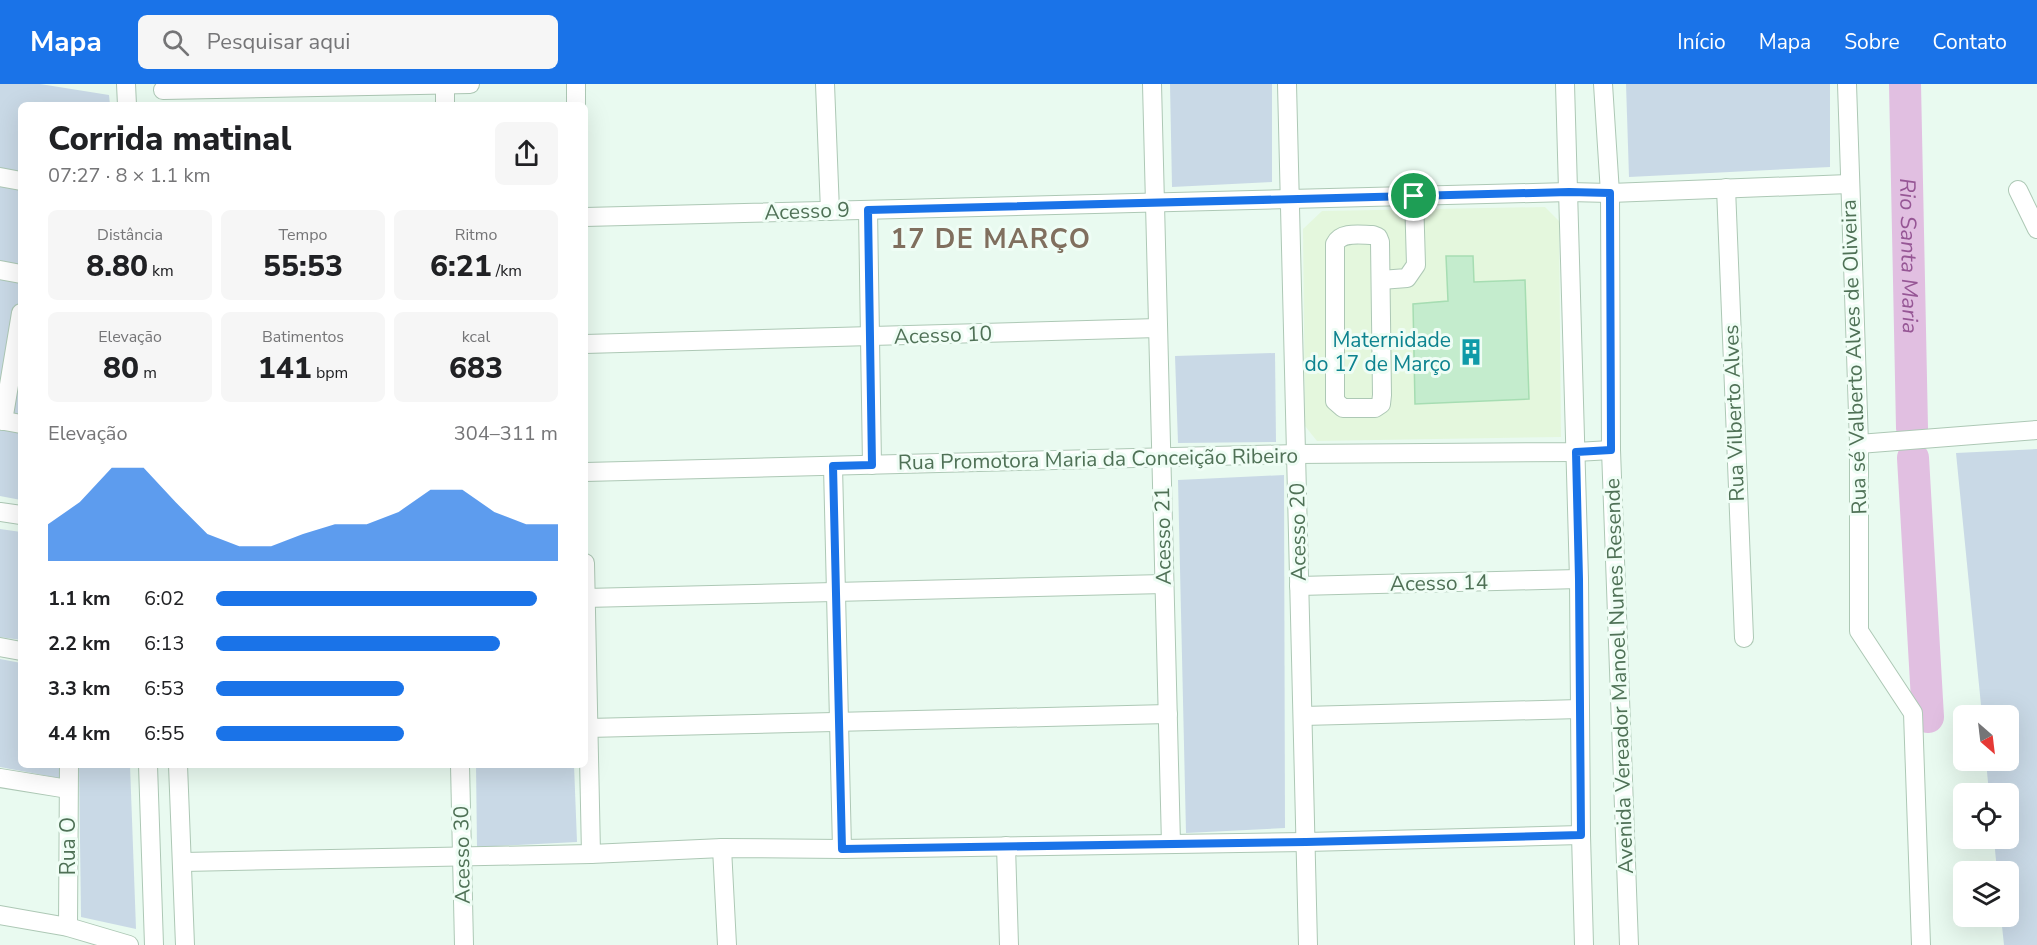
<!DOCTYPE html>
<html lang="pt">
<meta charset="utf-8">
<style>
:root{--surface:#fff;--page:#f6f6f6;--text:#202124;--muted:#757577;--accent:#1a73e8}
body{margin:0;font-family:"Nunito Sans",sans-serif;background:var(--page);color:var(--text);height:100vh;display:flex;flex-direction:column;font-size:22px;white-space:nowrap}
*{box-sizing:border-box;margin:0}
p{font-size:20px;color:var(--muted)}
.icon{flex:none;width:33px;height:33px;fill:none;stroke:currentColor;stroke-width:2;stroke-linecap:round;stroke-linejoin:round}
.map{position:relative;flex:1;overflow:hidden}
.drawer{position:absolute;left:18px;top:18px;width:570px;height:666px;display:flex;flex-direction:column;background:var(--surface);border-radius:9px;box-shadow:0 6px 24px #0002}
.drawer>*{flex:none}
.needle{width:39px;rotate:152deg}
.fabs{position:absolute;left:1953px;top:621px;display:grid;gap:12px}
.fabs a{display:grid;place-items:center;width:66px;height:66px;border-radius:9px;background:var(--surface);box-shadow:0 6px 24px #0002;font-size:30px}
.pin{position:absolute;display:grid;place-items:center;width:51px;height:51px;color:#fff;margin:-26px;border:3px solid #fff;border-radius:50%;box-shadow:0 2px 6px #0007}
.round{display:grid;place-items:center;flex:none;width:63px;height:63px;border-radius:9px;background:var(--page)}
.head{display:flex;align-items:center;justify-content:space-between;height:102px;padding:0 30px}
h1{font-size:33px;font-weight:800;line-height:45px}
.stats{display:grid;grid-template-columns:repeat(3,1fr);gap:9px;height:102px;padding:6px 30px}
.stats div{display:grid;align-content:center;border-radius:9px;background:var(--page);text-align:center}
.stats b{font-size:30px;font-weight:800}
.stats small{font-size:16px;font-weight:400}
.stats p{font-size:16px}
.chart{height:168px;padding:12px 30px}
.chart p{display:flex;justify-content:space-between}
.chart svg{width:100%;height:108px;margin-top:6px;fill:var(--accent);opacity:.7}
ul{padding:0 30px;list-style:none;font-size:20px}
li{display:grid;grid-template-columns:96px 72px 1fr;align-items:center;height:45px}
li i{height:15px;border-radius:8px;background:var(--accent)}
header{display:flex;align-items:center;gap:36px;box-sizing:border-box;height:84px;padding:0 30px;background:var(--accent);color:#fff}
header strong{font-size:28px}
nav{display:flex;gap:33px;margin-inline-start:auto;font-size:21px}
.search{width:420px;height:54px;background:var(--page);display:flex;align-items:center;gap:15px;box-sizing:border-box;padding:0 21px;border-radius:9px;color:var(--muted);font-size:22px}
.map>svg:first-child{display:block}
.medical{fill:#e4f7dd}
.green{fill:#c9d9e6}
.lines{fill:none;stroke-linecap:round;stroke-linejoin:round}
.river{stroke:#e1bfe1;stroke-width:32}
.building{fill:#c4eccd;stroke:#a6ddb2;stroke-width:1.5}
.minor-casing{stroke:#adc8b5;stroke-width:20}
.minor{stroke:#fff;stroke-width:18}
.route-casing{stroke:#fff;stroke-width:12}
.route{stroke:#1a73e8;stroke-width:8}
.labels{text-anchor:middle;dominant-baseline:central;stroke-width:6;stroke-linejoin:round;paint-order:stroke}
.street-label{font-size:21px;fill:#4f7156;stroke:#effdf5}
.culture-label{font-size:21px;fill:#0d838f;stroke:#effdf5;text-anchor:end}
.water-label{font-size:22px;font-style:italic;fill:#965695;stroke:#effdf5}
.district-label{font-size:27px;font-weight:bold;letter-spacing:1.5px;fill:#806f5e;stroke:#effdf5}
</style>
<header>
<strong>Mapa</strong>
<div class="search"><svg class="icon" aria-label="search" viewBox="0 0 24 24"><circle cx="10" cy="10" r="6"/><path d="M15 15l6 6"/></svg>Pesquisar aqui</div>
<nav><a>Início</a><a>Mapa</a><a>Sobre</a><a>Contato</a></nav>
</header>
<div class="map">
<svg width="2037" height="861" viewBox="0 0 2037 861">
<rect width="100%" height="100%" fill="#e9faf0"/>
<polygon class="medical" points="1545,123 1559,137 1561,353 1317,357 1305,342 1303,145 1322,127"/>
<g class="green">
<polygon points="0,0 40,0 109,11 110,21 21,21 21,416 0,412"/>
<polygon points="1170,0 1272,0 1272,98 1172,103"/>
<polygon points="1626,0 1830,0 1830,83 1629,93"/>
<polygon points="1275,269 1276,358 1178,359 1175,272"/>
<polygon points="2037,365 2037,861 2004,861 2001,833 2008,832 2008,788 1997,787 1994,755 2008,754 2008,710 1989,709 1986,677 2008,676 2008,632 1982,631 1956,369"/>
<polygon points="1284,391 1285,744 1186,749 1178,396"/>
<polygon points="0,445 21,448 21,556 0,553"/>
<polygon points="0,575 21,579 21,681 59,681 59,694 0,683"/>
<polygon points="79,681 130,681 136,845 81,833"/>
<polygon points="476,681 574,681 577,758 477,763"/>
</g>
<g class="lines">
<g class="river">
<path id="s1" d="M1905 0 1912 344"/>
<polyline points="1913,374 1928,633"/>
</g>
</g>
<polygon class="building" points="1446,172 1473,172 1474,198 1525,196 1529,315 1415,320 1413,220 1448,217"/>
<g class="lines">
<defs>
<g id="minor">
<polyline points="126,0 127,21"/>
<polyline points="445,0 445,21"/>
<polyline points="576,0 576,21"/>
<polyline points="825,0 830,127"/>
<polyline points="1152,0 1171,760"/>
<polyline points="1287,0 1308,861"/>
<polyline points="1565,0 1579,495 1581,751 1584,861"/>
<polyline points="1603,0 1610,109 1611,366 1629,861"/>
<polyline points="1847,0 1859,360 1859,547 1913,629 1921,861"/>
<polyline points="163,6 470,0"/>
<polyline points="0,93 21,97"/>
<polyline points="1726,104 1744,554"/>
<polyline points="2018,106 2037,145"/>
<polyline points="868,126 872,381"/>
<polyline points="585,133 1569,108 1610,109 1849,100"/>
<path d="M1373 151 1378 153 1380 158 1382 311 1381 320 1375 324H1343L1335 317V160C1341 147 1361 151 1373 151Z"/>
<polyline points="0,186 21,190"/>
<polyline points="1381,196 1407,194 1416,181 1414,112"/>
<polyline points="585,260 1158,244"/>
<polyline points="0,336 21,340"/>
<polyline points="3,337 21,229"/>
<polyline points="1859,360 2037,346"/>
<polyline points="833,382 842,765"/>
<polyline points="585,388 1296,370 1576,368 1611,366"/>
<polyline points="0,428 21,431"/>
<polyline points="585,479 591,770"/>
<polyline points="1299,502 1579,495"/>
<polyline points="585,514 1164,500"/>
<polyline points="0,563 21,567"/>
<polyline points="1303,632 1580,625"/>
<polyline points="588,644 1168,630"/>
<polyline points="148,681 154,861"/>
<polyline points="178,681 185,861"/>
<polyline points="460,681 464,861"/>
<polyline points="0,694 68,705"/>
<polyline points="1006,762 1009,861"/>
<polyline points="722,764 727,861"/>
<polyline points="183,778 591,770 722,764 842,765 1306,758 1581,751"/>
<polyline points="0,831 68,843 129,861"/>
<polyline points="68,843 69,681"/>
</g>
</defs>
<use href="#minor" class="minor-casing"/>
<use href="#minor" class="minor"/>
</g>
<g class="lines">
<defs>
<polygon id="route" points="1569,108 1610,109 1611,366 1576,368 1579,495 1581,751 1306,758 842,765 833,382 872,381 868,126"/>
</defs>
<use href="#route" class="route-casing"/>
<use href="#route" class="route"/>
</g>
<defs>
<symbol id="building-bare" viewBox="-9 -9 18 18"><path d="M-4-6H4V6H1V3H-1V6H-4ZM-2.5-4.3h1.7v1.8h-1.7ZM.8-4.3h1.7v1.8H.8ZM-2.5-1h1.7V.8h-1.7ZM.8-1h1.7V.8H.8Z" fill="#0f9aa8" stroke="#effdf5" stroke-width="2.5" paint-order="stroke"/></symbol>
</defs>
<g fill-rule="evenodd">
<use href="#building-bare" x="1452" y="249" width="38" height="38"/>
</g>
<g class="labels">
<g class="street-label">
<text transform="translate(807 127) rotate(-2)">Acesso 9</text>
<text transform="translate(943 251) rotate(-2)">Acesso 10</text>
<text transform="translate(1854 273) rotate(-92)">Rua sé Valberto Alves de Oliveira</text>
<text transform="translate(1734 329) rotate(-92)">Rua Vilberto Alves</text>
<text transform="translate(1098 375) rotate(-1)">Rua Promotora Maria da Conceição Ribeiro</text>
<text transform="translate(1298 448) rotate(-91)">Acesso 20</text>
<text transform="translate(1163 452) rotate(-91)">Acesso 21</text>
<text transform="translate(1439 499) rotate(-1)">Acesso 14</text>
<text transform="translate(1619 592) rotate(-92)">Avenida Vereador Manoel Nunes Resende</text>
<text transform="translate(68 762) rotate(-90)">Rua O</text>
<text transform="translate(462 771) rotate(-91)">Acesso 30</text>
</g>
<g class="culture-label">
<text x="1451" y="256">Maternidade<tspan x="1451" dy="24">do 17 de Março</tspan></text>
</g>
<g class="water-label">
<text stroke="none"><textPath href="#s1" startOffset="172">Rio Santa Maria</textPath></text>
</g>
<g class="district-label">
<text x="991" y="155">17 DE MARÇO</text>
</g>
</g>
</svg>
<div class="fabs">
<a><svg class="needle" viewBox="-14 -14 28 28"><path d="M0-13l5 13h-10z" fill="#e53935"/><path d="M0 13l5-13h-10z" fill="#757577"/></svg></a>
<a><svg class="icon" aria-label="locate" viewBox="0 0 24 24"><circle cx="12" cy="12" r="6"/><path d="M12 2v4M12 18v4M2 12h4M18 12h4"/></svg></a>
<a><svg class="icon" aria-label="layers" viewBox="0 0 24 24"><path d="M12 4l9 5-9 5-9-5zM3 14l9 5 9-5"/></svg></a>
</div>
<div class="pin" style="left:1414px;top:112px;background:#1e9e55"><svg class="icon" aria-label="arrive" viewBox="0 0 24 24"><path d="M6 21V4h12l-3 4 3 4H6"/></svg></div>
<section class="drawer">
<div class="head"><div><h1>Corrida matinal</h1><p>07:27 · 8 × 1.1 km</p></div><a class="round"><svg class="icon" aria-label="share" viewBox="0 0 24 24"><path d="M12 15V3M7 8l5-5 5 5M5 13v7h14v-7"/></svg></a></div>
<div class="stats">
<div><p>Distância</p><b>8.80<small> km</small></b></div>
<div><p>Tempo</p><b>55:53</b></div>
<div><p>Ritmo</p><b>6:21<small> /km</small></b></div>
</div>
<div class="stats">
<div><p>Elevação</p><b>80<small> m</small></b></div>
<div><p>Batimentos</p><b>141<small> bpm</small></b></div>
<div><p>kcal</p><b>683</b></div>
</div>
<div class="chart"><p><span>Elevação</span>304–311 m</p>
<svg viewBox="0 0 160 44" preserveAspectRatio="none"><path d="M0 44V29L10 20L20 6L30 6L40 20L50 33L60 38L70 38L80 33L90 29L100 29L110 24L120 15L130 15L140 24L150 29L160 29V44z"/></svg>
</div>
<ul>
<li><b>1.1 km</b>6:02<i style="width:94%"></i></li>
<li><b>2.2 km</b>6:13<i style="width:83%"></i></li>
<li><b>3.3 km</b>6:53<i style="width:55%"></i></li>
<li><b>4.4 km</b>6:55<i style="width:55%"></i></li>
</ul>
</section>
</div>
